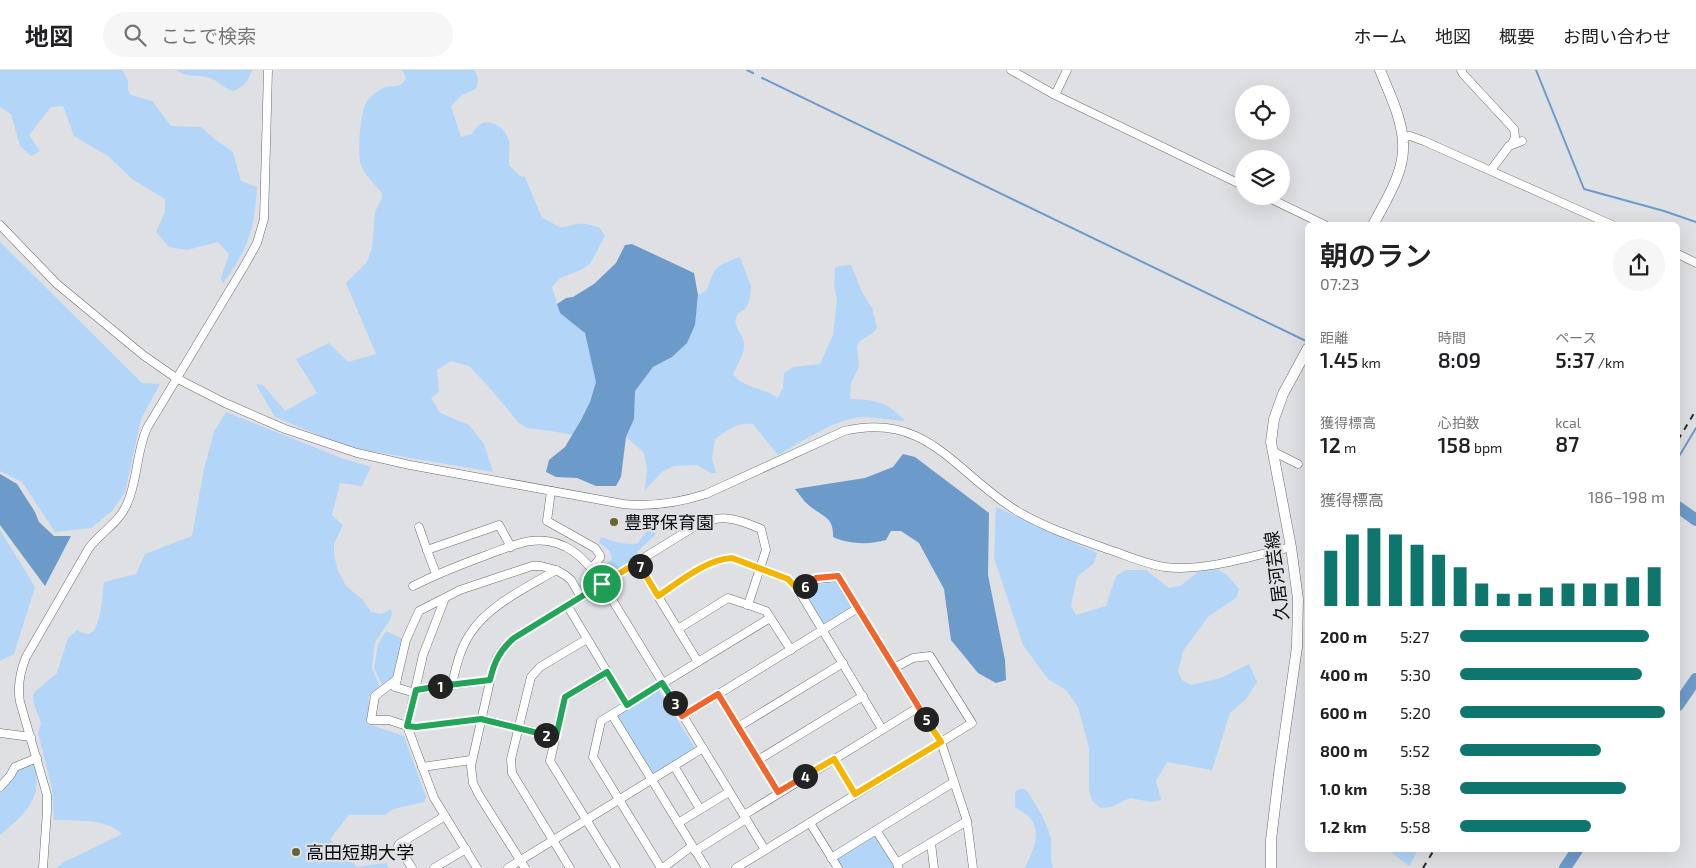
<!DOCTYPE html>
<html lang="ja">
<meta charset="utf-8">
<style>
:root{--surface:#fff;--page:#f6f6f6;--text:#202124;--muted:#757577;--line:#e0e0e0;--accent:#0f766e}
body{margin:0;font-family:"Exo 2","Noto Sans JP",sans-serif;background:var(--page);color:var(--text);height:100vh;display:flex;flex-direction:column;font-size:19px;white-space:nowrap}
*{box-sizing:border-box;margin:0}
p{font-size:16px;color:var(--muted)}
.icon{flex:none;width:28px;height:28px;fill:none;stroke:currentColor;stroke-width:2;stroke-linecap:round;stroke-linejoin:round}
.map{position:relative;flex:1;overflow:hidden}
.panel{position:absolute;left:1305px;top:152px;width:375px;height:630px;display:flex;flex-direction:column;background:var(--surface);border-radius:8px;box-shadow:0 5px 20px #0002}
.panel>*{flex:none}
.controls{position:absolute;left:1235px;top:15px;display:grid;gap:10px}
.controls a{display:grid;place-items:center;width:55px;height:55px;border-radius:50%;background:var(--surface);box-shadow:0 5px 20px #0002;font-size:25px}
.pin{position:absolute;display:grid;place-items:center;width:42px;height:42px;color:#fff;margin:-21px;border:2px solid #fff;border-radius:50%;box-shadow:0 1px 5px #0007}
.km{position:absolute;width:25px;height:25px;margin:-12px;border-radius:50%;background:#222;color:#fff;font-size:14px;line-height:25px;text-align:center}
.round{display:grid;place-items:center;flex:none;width:52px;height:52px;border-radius:26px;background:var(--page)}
.head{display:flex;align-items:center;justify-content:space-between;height:85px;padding:0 15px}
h1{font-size:28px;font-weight:600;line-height:38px}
.figures{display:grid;grid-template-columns:repeat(3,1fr);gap:8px;height:85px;padding:5px 15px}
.figures div{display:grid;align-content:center}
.figures b{font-size:21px;font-weight:600}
.figures small{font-size:14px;font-weight:400}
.figures p{font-size:14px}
.chart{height:140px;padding:10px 15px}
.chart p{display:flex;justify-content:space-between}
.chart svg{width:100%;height:90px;margin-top:5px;stroke:var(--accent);stroke-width:6}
ul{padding:0 15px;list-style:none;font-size:16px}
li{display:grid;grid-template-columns:80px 60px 1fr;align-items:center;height:38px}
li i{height:12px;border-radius:6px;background:var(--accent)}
header{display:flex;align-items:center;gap:30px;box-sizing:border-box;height:70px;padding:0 25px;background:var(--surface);border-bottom:1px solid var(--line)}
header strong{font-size:24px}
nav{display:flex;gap:28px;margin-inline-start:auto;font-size:18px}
.search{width:350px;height:45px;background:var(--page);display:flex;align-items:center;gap:12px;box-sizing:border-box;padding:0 18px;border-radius:28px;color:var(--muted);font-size:19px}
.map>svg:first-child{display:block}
.green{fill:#b2d5f8}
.water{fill:#6d9bc9}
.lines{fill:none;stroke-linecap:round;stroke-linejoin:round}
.stream{stroke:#6d9bc9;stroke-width:2}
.river{stroke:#6d9bc9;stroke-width:12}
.minor-casing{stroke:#6b6e70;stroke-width:9}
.major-casing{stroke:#6b6e70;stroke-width:11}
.minor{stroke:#fff;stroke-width:8}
.major{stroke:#fff;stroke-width:10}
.rail{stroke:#2c2d2f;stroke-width:2;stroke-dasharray:6 6;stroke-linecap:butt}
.split-1-casing{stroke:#fff;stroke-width:10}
.split-2-casing{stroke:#fff;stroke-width:10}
.split-3-casing{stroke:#fff;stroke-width:10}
.split-4-casing{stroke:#fff;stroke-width:10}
.split-5-casing{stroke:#fff;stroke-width:10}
.split-6-casing{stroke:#fff;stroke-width:10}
.split-7-casing{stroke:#fff;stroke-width:10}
.split-8-casing{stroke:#fff;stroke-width:10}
.split-1{stroke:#22a559;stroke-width:6}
.split-2{stroke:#22a559;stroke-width:6}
.split-3{stroke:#22a559;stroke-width:6}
.split-4{stroke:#f0652b;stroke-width:6}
.split-5{stroke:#f5b400;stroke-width:6}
.split-6{stroke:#f0652b;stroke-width:6}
.split-7{stroke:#f5b400;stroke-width:6}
.split-8{stroke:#f5b400;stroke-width:6}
.poi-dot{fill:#6d632f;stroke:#dee0e3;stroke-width:2}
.labels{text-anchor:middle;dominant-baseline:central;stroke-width:4.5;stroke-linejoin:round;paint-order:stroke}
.poi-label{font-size:18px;fill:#0b0c0d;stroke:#dee0e3;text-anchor:start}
.street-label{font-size:18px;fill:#0b0c0d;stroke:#dee0e3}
</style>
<header>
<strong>地図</strong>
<div class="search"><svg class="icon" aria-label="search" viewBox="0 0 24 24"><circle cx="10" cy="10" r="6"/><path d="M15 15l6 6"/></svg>ここで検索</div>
<nav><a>ホーム</a><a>地図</a><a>概要</a><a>お問い合わせ</a></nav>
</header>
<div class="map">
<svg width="1696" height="798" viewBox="0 0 1696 798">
<rect width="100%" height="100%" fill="#dee0e3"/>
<g class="green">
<path d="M0 0H122L128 10V20L131 25 152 31 171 56 201 57 212 67 233 82 241 111 257 117C255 159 248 179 223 213L221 208 229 184 218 172 187 180 169 177 156 162 165 142V129L132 109 108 86 74 66 63 36 51 37 29 65 40 81 31 86 20 76 11 44 0 37Z"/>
<path d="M176 0H252C248 12 245 15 234 21 223 19 218 9 206 7 193 4 190 9 176 0Z"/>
<path d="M402 0H474C478 6 479 12 476 19L462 25 451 36 461 67 472 64C474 61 476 57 479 55 491 47 507 59 509 71 510 79 509 87 509 95L520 106 525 107 542 148C549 150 554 155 560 157 566 158 571 155 576 154 585 153 592 155 600 158L605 166 590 194 581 200 560 208 552 217 560 243 585 262 596 312 590 332 573 365 551 361 527 358 518 352 489 317 469 296 451 291 437 300 439 322 431 328 440 343 469 355 484 374 493 402 347 377 275 347 256 314 263 315 285 341 317 323 296 289 329 273 348 292 376 284 346 213 367 192 372 178 375 142 382 128V123C376 115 364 105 361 95 357 82 360 45 366 33 369 27 377 21 383 18 393 14 401 20 406 8Z"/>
<polygon points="0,172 142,313 160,314 141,349 125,422 112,441 91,458 55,462 22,412 0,401"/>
<path d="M740 187 751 216C751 222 750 231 747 236 744 241 737 242 736 248 733 258 744 264 744 274 745 284 737 295 733 304 742 318 765 318 778 328L783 318 784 303 793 297 820 294 833 265 837 230 834 214 835 198 839 196 851 195 863 224 872 238 877 258 874 262 860 271 857 276 859 297 851 313 850 329C876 330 887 331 905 351 891 350 876 347 862 347 837 348 801 372 778 385L753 354C738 351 727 361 715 369L712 389 716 403H711L697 395 674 396 663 401 645 420 647 399 644 383 626 367 634 349V321L653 297 672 287 698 235V225L707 220C715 196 715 196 740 187Z"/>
<path d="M226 342 344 389 371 397 362 416 340 413 332 445 343 455 334 474V484L337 498 346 516 362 529 371 542 382 544 391 539 392 544 390 550 375 572 372 598 380 617 369 626 368 654 404 666 426 727 424 732 393 739 385 745H349L330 769 357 797 386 793 389 798H57L65 791 75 787 122 764C106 748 76 751 54 750L52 718 38 663 41 653 33 631V625L36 621 57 603 68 568 77 560C80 562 85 564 88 564 102 562 102 523 104 512L136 504 145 484 192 466 204 399 214 362Z"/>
<polygon points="996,437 1097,483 1094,493 1077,507 1071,536 1076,545 1106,536 1116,506 1126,500 1146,500 1169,518 1180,516 1198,502 1216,499 1226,504 1239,519 1236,528 1208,547 1183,581 1178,601 1182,610 1191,615 1221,608 1249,594 1257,612 1246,629 1230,643 1212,700 1167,692 1156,711 1161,730 1151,732 1130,728 1111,737 1101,738 1092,731 1089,720 1089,678 1078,637 1066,620 1048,609 1023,575 994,488"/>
<path d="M649 458 656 464 637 482 638 487 611 504 605 501V496L612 489C611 480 606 477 599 473L601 467C613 471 626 476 638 473Z"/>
<polygon points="0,460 35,517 14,584 0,591"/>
<polygon points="837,509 852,534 851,538 824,554 822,554 803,523 803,521 817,512"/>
<polygon points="386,561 403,569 394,607 382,615 374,598 378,574"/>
<polygon points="658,620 660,622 695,678 694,681 655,705 652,704 617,648 618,644"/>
<path d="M34 694C44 728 24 745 0 765V719L17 700Z"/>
<path d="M1019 719H1024L1028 722C1036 736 1046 750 1050 766 1053 776 1049 787 1053 798H1025C1032 782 1044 761 1028 746 1025 743 1019 740 1015 737V722Z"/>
<polygon points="873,766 877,766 894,794 895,798 841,798 836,790 837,787"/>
<polygon points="1388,780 1418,780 1409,796"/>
</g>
<g class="water">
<polygon points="632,174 694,203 698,225 695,255 687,273 672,287 653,297 635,321 634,349 626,367 621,407 616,416 596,416 577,408 556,407 546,402 549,390 565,377 581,350 590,332 596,312 585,263 560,243 557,234 566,228 573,227 594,214 616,193 625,175"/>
<path d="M903 384 915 387 989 443 988 505 1005 590 1006 610 996 613 978 603 951 570 944 519 919 473 901 461H891L886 470C869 475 848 474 833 467 834 448 824 447 811 437 805 433 800 425 795 419L865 408 893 397Z"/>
<polygon points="0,404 17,414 35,442 39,452 54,466 71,466 45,516 0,455"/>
</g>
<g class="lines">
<g class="stream">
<polyline points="747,0 753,3"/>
<polyline points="1536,0 1584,119 1664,141 1696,152"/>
<polyline points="762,8 1308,272"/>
<polyline points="1678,388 1696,358"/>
</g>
<g class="river">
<polyline points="1678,437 1696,450"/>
<polyline points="1678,635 1696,609"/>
<polyline points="1565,798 1577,780"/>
</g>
<defs>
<g id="minor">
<polyline points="1011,0 1055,25 1244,116"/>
<polyline points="1461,0 1463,4 1514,59 1515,67 1512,74"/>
<polyline points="1055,25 1067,0"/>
<polyline points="1402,67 1410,66 1424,71 1612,155"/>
<polyline points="1491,100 1509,76 1522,71"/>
<polyline points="1265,126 1325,155"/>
<path d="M0 155 57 214 143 285 176 308 225 333 285 359 357 383 410 395 623 434C652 437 678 433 706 424L844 361C927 341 955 403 1017 441 1046 458 1076 468 1107 479 1126 485 1145 494 1165 497 1205 502 1251 486 1291 477"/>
<polyline points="1678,184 1696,193"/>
<polyline points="1272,381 1298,394"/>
<polyline points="551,421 547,451 595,478 600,485 600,488 592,498"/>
<polyline points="419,457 427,480"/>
<polyline points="637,492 698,592"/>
<polyline points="436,504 427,480 499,455 511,477"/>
<path d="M413 516C437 504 462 494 487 485 501 480 516 473 531 471 565 467 585 488 602 513L765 780"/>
<polyline points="799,521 816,509 838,507 941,672 967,751 973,798"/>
<path d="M658 526C679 512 707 489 732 488L788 509 799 521 882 659"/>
<polyline points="445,528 423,585 407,656 434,728 477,798"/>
<polyline points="567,535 627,635"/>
<polyline points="678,559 728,528 766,541 791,580"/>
<polyline points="607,603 565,627 550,691 616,798"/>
<polyline points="397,609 375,626 371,650 389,650 407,656 415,657 481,649 556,667"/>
<path d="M452 614C456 597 460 579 470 564 488 535 528 517 556 500"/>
<polyline points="416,620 490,610"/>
<polyline points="415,623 395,617 406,570 419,541 460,520 532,496 541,496 556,500 565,505 571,510 581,527"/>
<polyline points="718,624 778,722"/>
<polyline points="612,645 706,798"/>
<polyline points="683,646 858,538"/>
<polyline points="738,657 843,593"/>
<polyline points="0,663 31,667"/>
<polyline points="834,689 855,724"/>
<polyline points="758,690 863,626"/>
<polyline points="674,696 700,739"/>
<polyline points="422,697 471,690"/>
<polyline points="0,717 10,706 15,697 37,688"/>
<polyline points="744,745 919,637"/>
<polyline points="678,753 729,722"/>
<polyline points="810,753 838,798"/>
<polyline points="876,760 897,793 898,797"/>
<polyline points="931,773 934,798"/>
<polyline points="695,781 746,749"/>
<polyline points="831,788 954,712"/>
<polyline points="897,793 967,751"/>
<path d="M43 798 47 741V725L20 632C17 616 20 602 26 587L89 478C101 462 119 453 127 434 138 410 136 382 147 358L246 193 257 173 264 149 268 0"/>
<polyline points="412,798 398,776 399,774 445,746"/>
<polyline points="434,798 466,779"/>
<polyline points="508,798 703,678"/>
<path d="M525 798 479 725 473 713 471 696 492 602 497 587 504 577 514 568 697 455C721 443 738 449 761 459L766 480 748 535"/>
<polyline points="570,798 512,703 511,689 531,607 540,597 587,569"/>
<polyline points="661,798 593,687 601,651 770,548"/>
<polyline points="663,798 692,776"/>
<polyline points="736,798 972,653 930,586 913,588 894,598"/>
</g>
<g id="major">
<path d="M1373 155C1386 130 1405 102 1403 73 1402 48 1389 23 1380 0"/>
<polyline points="1271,798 1271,770 1279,704 1297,577 1298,529 1291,477 1271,372 1274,349 1283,324 1308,278"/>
</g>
</defs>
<use href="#minor" class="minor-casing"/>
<use href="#major" class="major-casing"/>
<use href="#minor" class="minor"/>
<use href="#major" class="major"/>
<g class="rail">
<polyline points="1678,370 1696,340"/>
<polyline points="1423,798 1434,780"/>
</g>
</g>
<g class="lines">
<defs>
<path id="split-1" d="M440 616 490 610C494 592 500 580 514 568L602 514"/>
<polyline id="split-2" points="440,616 416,620 407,656 416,657 481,649 546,665"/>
<polyline id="split-3" points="546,665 556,667 565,627 607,602 627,635 662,613 675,633"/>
<polyline id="split-4" points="675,633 682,646 718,624 778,722 805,706"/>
<polyline id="split-5" points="805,706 834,689 855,724 941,672 926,649"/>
<polyline id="split-6" points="805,516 816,508 838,506 926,649"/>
<path id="split-7" d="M640 496 658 526C679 512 707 489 732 488L788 509 799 521 805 516"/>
<polyline id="split-8" points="602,514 638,492 640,496"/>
</defs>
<use href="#split-1" class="split-1-casing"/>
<use href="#split-2" class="split-2-casing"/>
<use href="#split-3" class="split-3-casing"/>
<use href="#split-4" class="split-4-casing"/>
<use href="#split-5" class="split-5-casing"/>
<use href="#split-6" class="split-6-casing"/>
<use href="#split-7" class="split-7-casing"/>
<use href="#split-8" class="split-8-casing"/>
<use href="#split-1" class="split-1"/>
<use href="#split-2" class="split-2"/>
<use href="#split-3" class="split-3"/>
<use href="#split-4" class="split-4"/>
<use href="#split-5" class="split-5"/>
<use href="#split-6" class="split-6"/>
<use href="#split-7" class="split-7"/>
<use href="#split-8" class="split-8"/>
</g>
<g class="poi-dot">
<circle cx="614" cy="452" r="5"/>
<circle cx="296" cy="782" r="5"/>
</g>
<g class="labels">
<g class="poi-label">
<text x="624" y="452">豊野保育園</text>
<text x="306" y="782">高田短期大学</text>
</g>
<g class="street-label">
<text transform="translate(1276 506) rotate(-97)">久居河芸線</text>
</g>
</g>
</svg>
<div class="controls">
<a><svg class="icon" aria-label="locate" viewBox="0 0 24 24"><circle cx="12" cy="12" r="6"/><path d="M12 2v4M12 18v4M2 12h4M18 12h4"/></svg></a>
<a><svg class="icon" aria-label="layers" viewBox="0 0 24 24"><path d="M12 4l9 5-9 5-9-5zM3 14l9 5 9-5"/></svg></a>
</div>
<div class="pin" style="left:602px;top:514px;background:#1e9e55"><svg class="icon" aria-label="arrive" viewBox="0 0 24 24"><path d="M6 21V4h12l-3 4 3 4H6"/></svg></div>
<b class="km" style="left:440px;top:616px">1</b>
<b class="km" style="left:546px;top:665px">2</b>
<b class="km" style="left:675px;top:633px">3</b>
<b class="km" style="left:805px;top:706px">4</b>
<b class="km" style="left:926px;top:649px">5</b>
<b class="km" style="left:805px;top:516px">6</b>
<b class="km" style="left:640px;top:496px">7</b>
<section class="panel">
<div class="head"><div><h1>朝のラン</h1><p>07:23</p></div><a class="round"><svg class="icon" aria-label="share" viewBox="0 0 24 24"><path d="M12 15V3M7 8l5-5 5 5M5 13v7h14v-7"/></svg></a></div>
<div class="figures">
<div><p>距離</p><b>1.45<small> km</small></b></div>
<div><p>時間</p><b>8:09</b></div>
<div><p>ペース</p><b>5:37<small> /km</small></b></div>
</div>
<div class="figures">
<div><p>獲得標高</p><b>12<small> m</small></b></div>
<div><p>心拍数</p><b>158<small> bpm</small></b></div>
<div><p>kcal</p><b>87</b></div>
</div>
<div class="chart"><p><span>獲得標高</span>186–198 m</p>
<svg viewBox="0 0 160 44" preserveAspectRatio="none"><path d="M5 44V17M15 44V9M25 44V6M35 44V9M45 44V14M55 44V19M65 44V25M75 44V33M85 44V38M95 44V38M105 44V35M115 44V33M125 44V33M135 44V33M145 44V30M155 44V25"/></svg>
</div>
<ul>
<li><b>200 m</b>5:27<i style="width:92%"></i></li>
<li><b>400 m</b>5:30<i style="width:89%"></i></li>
<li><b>600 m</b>5:20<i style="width:100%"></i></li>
<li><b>800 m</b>5:52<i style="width:69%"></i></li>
<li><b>1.0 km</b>5:38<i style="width:81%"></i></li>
<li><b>1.2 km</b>5:58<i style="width:64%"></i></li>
</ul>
</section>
</div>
